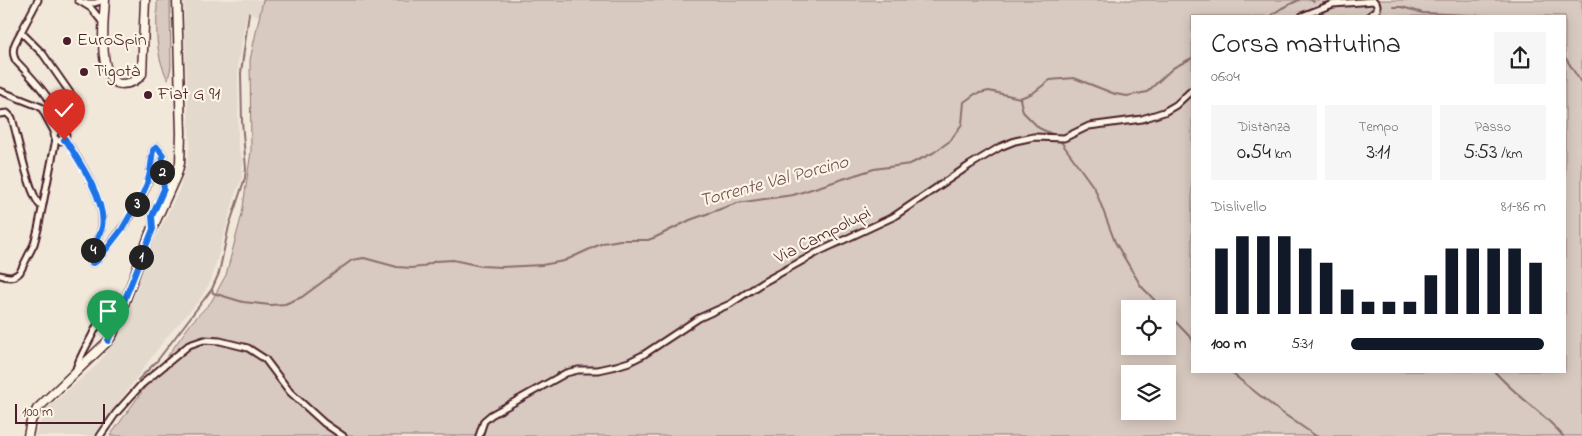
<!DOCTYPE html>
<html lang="it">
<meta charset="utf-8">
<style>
:root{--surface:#fff;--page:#f6f6f6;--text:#202124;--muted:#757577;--accent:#111827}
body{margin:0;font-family:"Indie Flower",sans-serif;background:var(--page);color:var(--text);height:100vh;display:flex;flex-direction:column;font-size:19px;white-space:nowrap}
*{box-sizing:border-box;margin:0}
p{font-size:16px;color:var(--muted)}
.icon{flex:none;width:28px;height:28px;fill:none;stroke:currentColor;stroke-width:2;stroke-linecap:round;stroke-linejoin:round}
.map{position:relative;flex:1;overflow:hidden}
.side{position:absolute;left:1191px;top:15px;width:375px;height:358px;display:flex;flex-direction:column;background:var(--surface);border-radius:0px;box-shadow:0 2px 12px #0003}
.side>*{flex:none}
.controls{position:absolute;left:1121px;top:300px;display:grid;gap:10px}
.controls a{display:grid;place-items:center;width:55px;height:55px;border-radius:0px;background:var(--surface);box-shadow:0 2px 12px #0003;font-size:25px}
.scale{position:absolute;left:15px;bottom:12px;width:90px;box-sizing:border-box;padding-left:5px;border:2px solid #4a1f2b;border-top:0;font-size:14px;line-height:18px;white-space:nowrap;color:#4a1f2b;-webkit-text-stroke:4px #fcf5e5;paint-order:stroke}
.pin{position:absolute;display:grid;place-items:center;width:42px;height:42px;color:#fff;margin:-51px -21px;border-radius:50% 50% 50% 0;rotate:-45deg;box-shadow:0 0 5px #0007}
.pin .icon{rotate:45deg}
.km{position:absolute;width:25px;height:25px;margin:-12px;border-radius:50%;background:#222;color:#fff;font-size:14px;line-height:25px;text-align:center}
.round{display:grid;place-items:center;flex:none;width:52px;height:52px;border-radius:0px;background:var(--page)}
.summary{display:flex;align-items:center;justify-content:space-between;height:85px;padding:0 20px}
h1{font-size:28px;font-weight:600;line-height:38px}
.stats{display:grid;grid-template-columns:repeat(3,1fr);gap:8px;height:85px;padding:5px 20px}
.stats div{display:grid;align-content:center;border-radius:0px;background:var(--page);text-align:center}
.stats b{font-size:21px;font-weight:600}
.stats small{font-size:14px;font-weight:400}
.stats p{font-size:14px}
.chart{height:140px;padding:10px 20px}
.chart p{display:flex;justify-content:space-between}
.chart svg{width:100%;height:90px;margin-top:5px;stroke:var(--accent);stroke-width:6}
ul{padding:0 20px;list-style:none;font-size:16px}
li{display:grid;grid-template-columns:80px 60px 1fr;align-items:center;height:38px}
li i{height:12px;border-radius:6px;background:var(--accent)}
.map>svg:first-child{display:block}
.built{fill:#e4d9cd}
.green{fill:#d8cac0;stroke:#917476;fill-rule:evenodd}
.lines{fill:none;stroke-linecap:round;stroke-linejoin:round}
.stream{stroke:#8b6d6f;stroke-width:2}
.street-casing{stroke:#4a1f2b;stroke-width:9}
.secondary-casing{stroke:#4a1f2b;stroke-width:11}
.street{stroke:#fcf5e5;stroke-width:5}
.secondary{stroke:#fcf5e5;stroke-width:8}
.route-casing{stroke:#fff;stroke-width:10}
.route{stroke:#1a73e8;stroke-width:6}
.poi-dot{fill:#4a1f2b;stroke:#fcf5e5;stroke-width:2}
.labels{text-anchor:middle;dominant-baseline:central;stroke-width:4.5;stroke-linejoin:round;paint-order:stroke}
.poi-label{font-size:18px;fill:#4a1f2b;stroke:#fcf5e5;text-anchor:start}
.street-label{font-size:18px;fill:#4a1f2b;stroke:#fcf5e5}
.water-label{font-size:19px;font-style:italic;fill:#704c53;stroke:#fcf5e5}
</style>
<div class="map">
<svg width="1582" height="436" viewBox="0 0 1582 436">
<rect width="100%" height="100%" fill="#f1e8da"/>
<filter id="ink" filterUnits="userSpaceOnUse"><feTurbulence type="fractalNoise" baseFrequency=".02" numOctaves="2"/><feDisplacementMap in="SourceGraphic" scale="10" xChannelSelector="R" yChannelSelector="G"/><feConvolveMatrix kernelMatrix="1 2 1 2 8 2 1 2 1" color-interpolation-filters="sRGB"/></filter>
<g filter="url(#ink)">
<polygon class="built" points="184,0 263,0 260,16 247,13 238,62 238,146 243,161 242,179 236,192 211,281 199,301 165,339 94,436 35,436 45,410 97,365 112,344 126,317 151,248 180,188 187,163 190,144 184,26"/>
<g class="green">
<path d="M157 0H170L171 66 168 80C154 52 157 30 157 0Z"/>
<path d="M263 0H1582V436H110L192 322 211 302 226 275 242 214 251 151 250 60ZM1192 16H1565V371H1192ZM1130 309H1168V346H1130ZM1130 374H1168V411H1130Z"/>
</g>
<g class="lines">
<g class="stream">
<polyline points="1311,0 1314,2"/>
<polyline points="1323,3 1334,2"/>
<polyline points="1394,7 1402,7 1423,13 1491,16"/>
<polyline points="1270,16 1282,8 1299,0"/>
<polyline points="1565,57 1582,84"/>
<polyline points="1020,99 1023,112 1039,128 1054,135"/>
<polyline points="1059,139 1095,189 1115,242 1141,286 1163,309"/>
<polyline points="212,289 213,293 243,302 270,305 285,304 302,297 352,260 364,258 397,267 411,268 421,267 436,261 453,260 481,266 502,267 542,265 564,261 603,243 620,240 648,240 656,237 690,220 737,203 793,195 874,169 910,164 933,153 950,141 962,124 964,102 975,94 989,91 1020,98 1033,93 1050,80 1074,78 1115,94 1127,96 1147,92 1173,68 1192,58"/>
<polyline points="1168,314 1192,339"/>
<polyline points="1229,371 1278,410 1316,436"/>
<path d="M1494 371C1515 395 1543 412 1563 436"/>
<polyline points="138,380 157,361 212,289 219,273 229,226 245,178 246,169 242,121 241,73 249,13"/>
</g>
<defs>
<g id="street">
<polyline points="38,0 21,32 43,54 73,97"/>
<polyline points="78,0 91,8 103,23"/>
<polyline points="84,3 95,3 104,0"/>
<polyline points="1302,16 1333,4 1374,1 1377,5 1377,10 1369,16"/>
<path d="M21 32C15 43 10 50 16 61 32 78 60 105 60 129"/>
<polyline points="0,91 41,107 55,133"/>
<path d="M0 114 7 113 12 118C17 134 30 200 42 207"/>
<circle cx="60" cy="135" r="6"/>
<path d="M65 139C79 159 105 200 102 225 101 235 95 245 91 254L90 259 92 263H94L98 260C115 237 134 215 146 188 151 177 151 163 153 150L157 147 163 155 162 173 164 189 152 216 153 228"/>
<path d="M0 275C9 278 14 278 20 272L34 244 38 229 56 139"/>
<path d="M75 372C80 354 91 340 98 323"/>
<polyline points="100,436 116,413 141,385 189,345 204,340 220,341 248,348 265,359 290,392 324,423 343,436"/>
<polyline points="479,436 484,421 491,415 566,373 578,370 598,370 616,366 629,362 643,355 699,318 730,304 762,283 818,252 893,217 970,165 1000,147 1015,141 1034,137 1064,138 1089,126 1142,119 1164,112 1176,105 1192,90"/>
</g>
<g id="secondary">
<path d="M105 0C104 17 96 82 121 84 129 84 137 81 142 74L145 0"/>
<polyline points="28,436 31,421 37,409 108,341 113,334 149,236 177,174 180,163 181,133 177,0"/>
</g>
</defs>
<use href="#street" class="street-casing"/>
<use href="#secondary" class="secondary-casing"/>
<use href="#street" class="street"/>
<use href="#secondary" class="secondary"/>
</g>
</g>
<g class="lines" filter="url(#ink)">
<defs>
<path id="route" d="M64 140 65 139C78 159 107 202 102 227 99 238 93 248 90 259L92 263H94L98 260 122 229 143 193C150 180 151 165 153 150L157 147 163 155 162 172 164 189 152 216 153 229 108 341"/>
</defs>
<use href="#route" class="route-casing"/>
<use href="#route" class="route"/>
</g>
<g class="poi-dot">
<circle cx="67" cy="41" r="5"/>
<circle cx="84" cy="72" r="5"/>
<circle cx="148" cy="95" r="5"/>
</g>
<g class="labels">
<g class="poi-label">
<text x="77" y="41">EuroSpin</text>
<text x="94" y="72">Tigotà</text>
<text x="158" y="95">Fiat G 91</text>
</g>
<g class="street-label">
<text transform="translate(823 236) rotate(-27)">Via Campolupi</text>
</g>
<g class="water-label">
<text transform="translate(774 182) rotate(-15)">Torrente Val Porcino</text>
</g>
</g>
</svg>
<div class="controls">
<a><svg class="icon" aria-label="locate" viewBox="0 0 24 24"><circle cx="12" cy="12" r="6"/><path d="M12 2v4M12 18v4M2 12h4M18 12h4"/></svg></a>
<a><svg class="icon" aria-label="layers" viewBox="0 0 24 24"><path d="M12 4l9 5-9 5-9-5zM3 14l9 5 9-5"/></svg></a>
</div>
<div class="scale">100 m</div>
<div class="pin" style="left:108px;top:341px;background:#1e9e55"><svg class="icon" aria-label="arrive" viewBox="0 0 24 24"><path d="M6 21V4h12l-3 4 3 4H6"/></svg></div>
<div class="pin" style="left:64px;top:140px;background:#d93025"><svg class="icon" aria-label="check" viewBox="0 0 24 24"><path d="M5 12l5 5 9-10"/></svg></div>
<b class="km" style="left:141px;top:257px">1</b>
<b class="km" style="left:162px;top:172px">2</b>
<b class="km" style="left:137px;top:204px">3</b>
<b class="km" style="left:93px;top:250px">4</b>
<section class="side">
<div class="summary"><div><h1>Corsa mattutina</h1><p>06:04</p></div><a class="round"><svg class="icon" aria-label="share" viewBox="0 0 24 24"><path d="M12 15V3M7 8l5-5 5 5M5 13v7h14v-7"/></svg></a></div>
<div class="stats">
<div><p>Distanza</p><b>0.54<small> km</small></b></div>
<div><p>Tempo</p><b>3:11</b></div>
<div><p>Passo</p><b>5:53<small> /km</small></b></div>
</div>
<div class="chart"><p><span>Dislivello</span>81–86 m</p>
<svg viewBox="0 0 160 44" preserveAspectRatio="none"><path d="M5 44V12M15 44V6M25 44V6M35 44V6M45 44V12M55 44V19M65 44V32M75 44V38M85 44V38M95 44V38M105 44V25M115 44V12M125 44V12M135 44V12M145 44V12M155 44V19"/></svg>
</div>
<ul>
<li><b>100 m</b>5:31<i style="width:99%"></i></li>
</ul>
</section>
</div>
